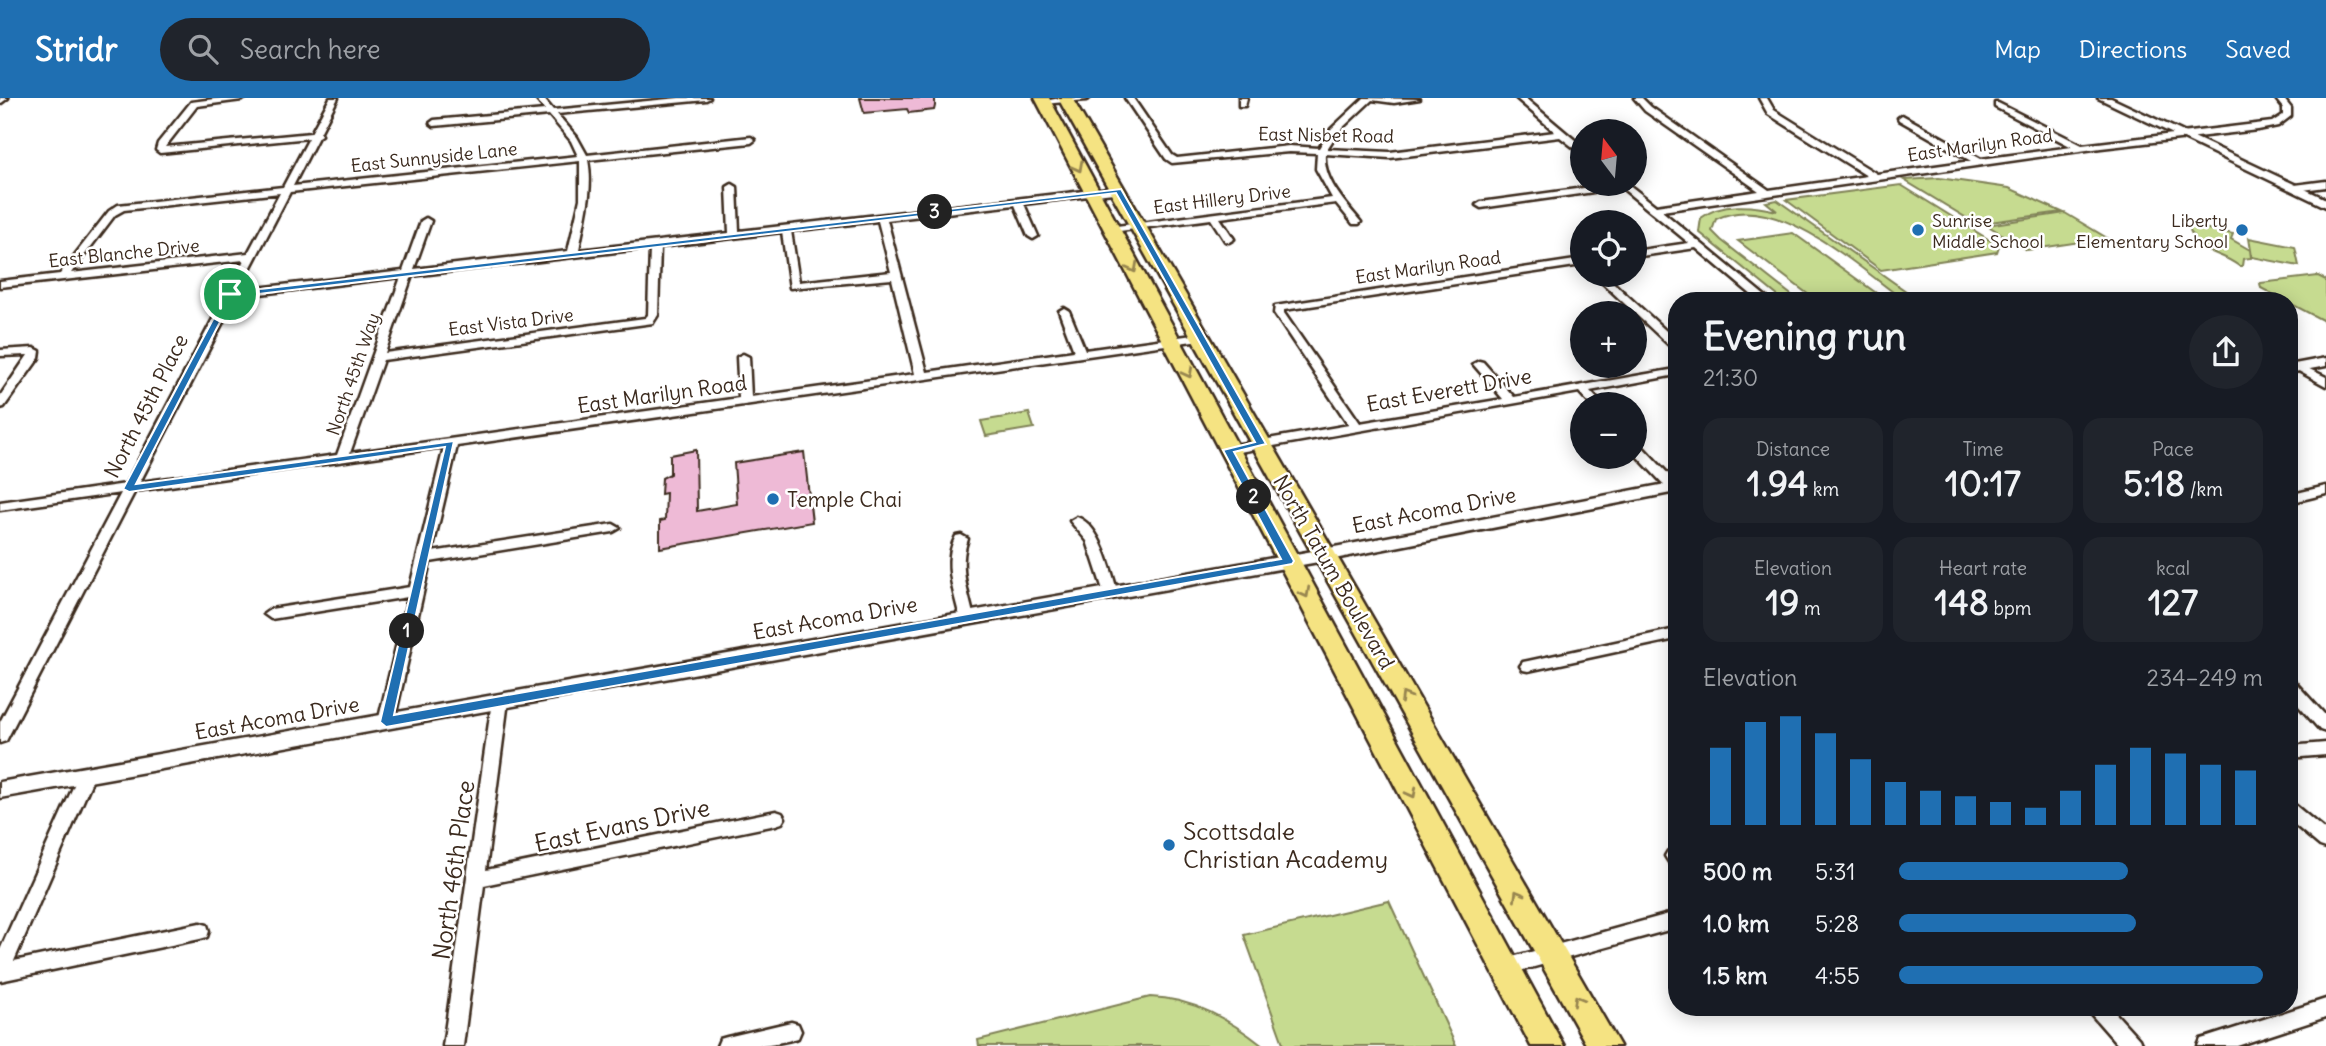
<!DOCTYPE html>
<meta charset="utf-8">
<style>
:root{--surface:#171b24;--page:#20242c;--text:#f1f3f6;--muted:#9ea1a6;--accent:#1f6fb2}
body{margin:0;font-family:Delius,sans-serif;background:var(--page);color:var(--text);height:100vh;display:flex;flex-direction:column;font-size:26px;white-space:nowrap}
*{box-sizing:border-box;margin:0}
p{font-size:23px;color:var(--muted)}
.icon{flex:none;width:38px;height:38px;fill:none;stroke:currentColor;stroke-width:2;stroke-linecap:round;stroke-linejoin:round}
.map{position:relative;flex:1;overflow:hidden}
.drawer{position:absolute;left:1668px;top:194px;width:630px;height:724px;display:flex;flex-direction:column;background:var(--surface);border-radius:28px;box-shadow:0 4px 18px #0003}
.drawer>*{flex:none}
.needle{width:46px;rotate:344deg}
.tools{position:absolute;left:1570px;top:21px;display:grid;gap:14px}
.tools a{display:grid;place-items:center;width:77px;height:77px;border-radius:50%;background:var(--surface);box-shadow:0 4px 18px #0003;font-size:35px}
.pin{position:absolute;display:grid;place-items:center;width:60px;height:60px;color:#fff;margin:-30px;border:4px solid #fff;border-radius:50%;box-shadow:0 2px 7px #0007}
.km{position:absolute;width:35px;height:35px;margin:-18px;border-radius:50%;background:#222;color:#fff;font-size:19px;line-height:35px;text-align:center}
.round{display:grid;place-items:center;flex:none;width:74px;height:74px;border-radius:37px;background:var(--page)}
.headline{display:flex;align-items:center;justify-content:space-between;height:119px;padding:0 35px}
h1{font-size:38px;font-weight:700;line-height:52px}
.figures{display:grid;grid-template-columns:repeat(3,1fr);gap:10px;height:119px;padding:7px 35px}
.figures div{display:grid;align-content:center;border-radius:18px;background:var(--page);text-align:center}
.figures b{font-size:35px;font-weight:700}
.figures small{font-size:19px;font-weight:400}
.figures p{font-size:19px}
.chart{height:196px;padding:14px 35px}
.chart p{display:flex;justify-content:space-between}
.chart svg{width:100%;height:126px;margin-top:7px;stroke:var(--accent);stroke-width:6}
ul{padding:0 35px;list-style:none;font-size:23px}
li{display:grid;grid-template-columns:112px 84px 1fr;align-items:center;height:52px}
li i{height:18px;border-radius:9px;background:var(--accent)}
header{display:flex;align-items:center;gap:42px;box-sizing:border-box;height:98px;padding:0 35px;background:var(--accent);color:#fff}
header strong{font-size:33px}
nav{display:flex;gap:38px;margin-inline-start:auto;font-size:24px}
.search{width:490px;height:63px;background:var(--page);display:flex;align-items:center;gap:18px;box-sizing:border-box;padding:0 24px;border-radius:38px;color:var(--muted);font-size:26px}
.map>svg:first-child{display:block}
.green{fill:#c6db90;stroke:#808257;stroke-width:2}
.building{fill:#eebad6;stroke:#3b2a1e;stroke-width:2}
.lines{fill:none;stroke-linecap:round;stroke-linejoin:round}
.minor-casing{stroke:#3b2a1e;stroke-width:5}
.tertiary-casing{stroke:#3b2a1e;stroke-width:5}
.primary-casing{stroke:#3b2a1e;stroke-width:5}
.minor{fill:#fff;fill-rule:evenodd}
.tertiary{fill:#fff;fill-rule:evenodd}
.primary{fill:#f5e382;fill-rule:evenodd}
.oneway{stroke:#988650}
.route{fill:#1f6fb2;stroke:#fff;stroke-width:2;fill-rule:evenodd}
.poi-dot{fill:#1f6fb2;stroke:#fff;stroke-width:2.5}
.labels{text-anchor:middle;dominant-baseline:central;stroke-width:5;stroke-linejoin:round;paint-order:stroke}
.far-street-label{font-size:18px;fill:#3b2a1e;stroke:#fff}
.far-poi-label{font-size:18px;fill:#3b2a1e;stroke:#fff;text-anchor:start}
.street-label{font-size:21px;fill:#3b2a1e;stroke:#fff}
.poi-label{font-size:21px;fill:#3b2a1e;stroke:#fff;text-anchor:start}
.near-street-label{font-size:24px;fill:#3b2a1e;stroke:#fff}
.near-poi-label{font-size:24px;fill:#3b2a1e;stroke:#fff;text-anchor:start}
</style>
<header>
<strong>Stridr</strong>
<div class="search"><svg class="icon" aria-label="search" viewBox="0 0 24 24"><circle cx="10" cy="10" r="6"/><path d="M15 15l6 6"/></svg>Search here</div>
<nav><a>Map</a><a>Directions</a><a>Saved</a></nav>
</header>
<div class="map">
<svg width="2326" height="948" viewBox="0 0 2326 948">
<rect width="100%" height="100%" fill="#fff"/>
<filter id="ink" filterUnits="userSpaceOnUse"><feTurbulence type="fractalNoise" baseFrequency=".0143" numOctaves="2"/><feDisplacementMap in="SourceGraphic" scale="14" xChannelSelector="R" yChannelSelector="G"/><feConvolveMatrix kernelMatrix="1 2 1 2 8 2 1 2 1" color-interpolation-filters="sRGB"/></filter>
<g filter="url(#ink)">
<g class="green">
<polygon points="1939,80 2009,90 2062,114 1983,125 1970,122 1904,82"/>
<polygon points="1901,87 1999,148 1997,154 1881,172 1786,102"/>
<path d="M1777 102 1920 203H1905C1859 170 1775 91 1716 121L1712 133 1721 142 1799 203H1784L1699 134 1701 120C1721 104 1753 107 1777 113L1766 104Z"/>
<polygon points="2065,115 2107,140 2027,152 1987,127"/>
<path d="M2188 127 2233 136 2231 141 2250 152 2251 160 2243 161 2242 168H2239C2215 150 2199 159 2188 127Z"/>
<polygon points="1793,135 1886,202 1817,203 1738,143"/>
<polygon points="2249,140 2295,149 2299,168 2252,159"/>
<polygon points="2318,178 2326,182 2326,224 2261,190 2260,185"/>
<polygon points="1029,315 1034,330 986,338 981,323"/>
<polygon points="1389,803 1456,948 1284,948 1244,837"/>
<path d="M1150 899C1193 900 1230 922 1263 948H979L978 942Z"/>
</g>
<g class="building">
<polygon points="860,0 935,0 935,8 934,12 909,15 907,11 864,15"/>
<polygon points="696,352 697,413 737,406 734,365 804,354 812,424 660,450 660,423 665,422 666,395 661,396 662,380 670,376 670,357"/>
</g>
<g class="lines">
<defs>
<g id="minor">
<path d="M222 0H246L242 2 197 8 165 49 311 35 330 0H338L320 35 321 37 318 39 293 88 578 58 571 43 549 17 434 28 430 25 434 22 545 12 535 0H543L553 12 679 0H710L706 2 557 16 577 39 587 57 751 39 755 42 751 45 588 62C594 93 584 122 579 152L729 135 727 89 732 86 737 89 739 133 1118 89 1121 90V94L1024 106 1038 138 1033 141 1028 138 1015 107 887 122 927 274 1074 253 1059 213 1064 210 1069 213 1085 252 1200 236 1206 239 1200 242 457 348 432 454 613 426 620 430 613 434 430 464 394 624 392 628 386 630 380 628 378 624 408 499 271 521 264 516 271 511 410 489 444 349 135 393 8 639 6 643 0 645V624L121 395 0 412V404L126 386 244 162 0 189V183L60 176 109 113 118 107 283 89 309 40 160 55 156 52 158 45 191 4ZM580 63V101L568 153 414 171 431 123 426 120 421 123 403 173 239 192 290 94ZM280 95 248 155 71 175 115 117 124 112ZM878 123 891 174 799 184 791 133ZM782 134 790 190 892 181 915 276 751 299 749 259 743 256 737 259 739 300 350 355 383 262 653 225 658 217 660 149ZM650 150 648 217 645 220 385 255 412 178ZM401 179 337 357 140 384 236 199Z"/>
<polygon points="1060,0 1090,0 1086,2 1044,6 1040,4"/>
<path d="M1125 0H1133L1172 57 1177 60 1289 48 1319 50 1331 31 1364 0 1420 1 1394 5 1372 2 1338 34 1327 51 1390 54 1555 34 1516 0H1525L1582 48V56L1560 39 1390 60 1325 56C1323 83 1345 104 1361 124L1359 126H1353L1336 105 1220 120 1234 141 1229 144 1225 143 1211 121 1112 134 1107 131 1109 129 1332 100 1316 71 1317 55 1289 54 1172 65 1166 61Z"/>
<polygon points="1239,0 1247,0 1245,8 1239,8"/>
<polygon points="1634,0 1642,0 1651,9 1769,92 1867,78 1768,16 1759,0 1767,0 1774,12 1877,76 1971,63 1899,22 1898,20 1902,17 1981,61 2072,49 1995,9 1995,5 1998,5 2082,47 2272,24 2283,17 2283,10 2275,0 2283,0 2291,10 2291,18 2278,28 2258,32 2101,50 1662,113 1771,203 1759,203 1696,150 1634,159 1634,153 1689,145 1622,90 1481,110 1476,107 1481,104 1613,86 1628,86 1656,108 1759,93 1645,13"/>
<polygon points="2326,83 2326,89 2295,93 2290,90 2295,87"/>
<polygon points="1582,161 1582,167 1284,212 1284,215 1360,325 1503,301 1473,266 1479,263 1483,264 1514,299 1676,271 1676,277 1590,293 1602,306 1590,306 1579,294 1228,356 1222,352 1228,348 1349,327 1274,215 1275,208"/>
<polygon points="1594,177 1605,177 1676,242 1676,251 1672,250"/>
<polygon points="34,250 40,253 39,260 4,309 0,310 0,298 28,257 0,258 0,252"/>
<polygon points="2299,266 2326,279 2326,288 2295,271 2295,267"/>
<polygon points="1634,343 1638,344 1676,384 1676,392 1669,392 1634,355"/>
<polygon points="2326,388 2326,396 2289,405 2289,397"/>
<path d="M1077 419C1101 427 1111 473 1118 495L1116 498 1111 500 1104 495 1087 443 1070 423Z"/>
<path d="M961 437 968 441C958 468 968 493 974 520L967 525 960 520C954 493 942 464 956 438Z"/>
<polygon points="1676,531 1676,541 1528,573 1523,572 1520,568 1523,564 1528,563"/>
<polygon points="2289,581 2294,583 2326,618 2326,634 2320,632 2289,597"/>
<polygon points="500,597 506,599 508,603 486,772 776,713 782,715 785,720 782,725 776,727 484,787 463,948 443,948 492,603 494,599"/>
<polygon points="2326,645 2326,657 2289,660 2289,648"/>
<polygon points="87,670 93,671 95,676 14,863 200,825 207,827 209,833 207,839 200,841 0,883 0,852 79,676 81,671"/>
<polygon points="2289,705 2295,707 2326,733 2326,750 2320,748 2289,722"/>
<polygon points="1674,751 1676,752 1676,768 1670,766 1665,758 1668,753"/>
<polygon points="1676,814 1676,830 1505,877 1498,875 1496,869 1498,863 1505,861"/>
<polygon points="2326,901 2326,919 2237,948 2198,948 2201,941 2208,939"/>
<polygon points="2088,910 2111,910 2139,941 2142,948 2119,948 2091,916"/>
<path d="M791 924 798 926 801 933 798 940C772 948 745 948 717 948L720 941 727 939Z"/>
</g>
<g id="tertiary">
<polygon points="0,0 8,0 0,6"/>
<polygon points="2098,0 2111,0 2326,101 2326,109"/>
<polygon points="2326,260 2326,268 2289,275 2289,267"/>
<polygon points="1676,384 1676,394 1324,463 0,700 0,684 1324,451"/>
</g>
<g id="primary">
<polygon points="1035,0 1049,0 1564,948 1531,948"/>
<polygon points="1058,0 1072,0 1620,948 1587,948"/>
</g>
</defs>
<use href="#minor" class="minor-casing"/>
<use href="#tertiary" class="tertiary-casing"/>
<use href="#primary" class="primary-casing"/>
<use href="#minor" class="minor"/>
<use href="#tertiary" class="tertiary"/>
<use href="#primary" class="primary"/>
</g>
<defs><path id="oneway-chevron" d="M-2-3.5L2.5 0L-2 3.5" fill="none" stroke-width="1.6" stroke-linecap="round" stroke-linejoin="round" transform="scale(1.75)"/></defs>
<g class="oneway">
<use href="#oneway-chevron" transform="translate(1078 69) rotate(62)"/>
<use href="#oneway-chevron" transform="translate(1133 170) rotate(62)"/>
<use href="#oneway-chevron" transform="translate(1188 275) rotate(62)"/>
<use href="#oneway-chevron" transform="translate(1305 495) rotate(62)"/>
<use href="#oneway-chevron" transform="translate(1405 599) rotate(-120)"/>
<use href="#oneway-chevron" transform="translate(1412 695) rotate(62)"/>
<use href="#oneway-chevron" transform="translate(1518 797) rotate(-120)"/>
<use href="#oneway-chevron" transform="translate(1578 902) rotate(-120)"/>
</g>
</g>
<path class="route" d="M1121 91 1266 346 1234 354 1294 463 1292 466 386 629 380 624 445 349 129 394 123 391 227 195ZM1116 95 1255 344 1223 352 1281 461 394 617 454 343 136 386 233 199Z"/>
<g class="poi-dot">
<circle cx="1918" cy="132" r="7"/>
<circle cx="2242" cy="132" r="7"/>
<circle cx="773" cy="401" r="7"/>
<circle cx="1169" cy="747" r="7"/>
</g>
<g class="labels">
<g class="far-street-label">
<text transform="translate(1326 37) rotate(1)">East Nisbet Road</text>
<text transform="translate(1980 47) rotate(-8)">East Marilyn Road</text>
<text transform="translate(434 59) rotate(-6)">East Sunnyside Lane</text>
<text transform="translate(1222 101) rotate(-7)">East Hillery Drive</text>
<text transform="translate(124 155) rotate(-6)">East Blanche Drive</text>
<text transform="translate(1428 169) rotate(-8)">East Marilyn Road</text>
<text transform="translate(511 224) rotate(-7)">East Vista Drive</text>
<text transform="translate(353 276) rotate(-71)">North 45th Way</text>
</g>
<g class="far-poi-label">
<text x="1932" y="122">Sunrise<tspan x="1932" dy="21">Middle School</tspan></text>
<text x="2228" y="122" text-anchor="end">Liberty<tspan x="2228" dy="21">Elementary School</tspan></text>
</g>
<g class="street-label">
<text transform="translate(1449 292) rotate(-10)">East Everett Drive</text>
<text transform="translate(662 296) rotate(-8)">East Marilyn Road</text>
<text transform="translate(146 308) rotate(-63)">North 45th Place</text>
<text transform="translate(1434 412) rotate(-11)">East Acoma Drive</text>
<text transform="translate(1334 474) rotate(60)">North Tatum Boulevard</text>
<text transform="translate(835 520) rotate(-10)">East Acoma Drive</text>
<text transform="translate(277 620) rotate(-10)">East Acoma Drive</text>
</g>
<g class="poi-label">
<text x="787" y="401">Temple Chai</text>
</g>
<g class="near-street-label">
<text transform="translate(622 727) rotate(-12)">East Evans Drive</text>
<text transform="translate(453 772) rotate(-82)">North 46th Place</text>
</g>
<g class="near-poi-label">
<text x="1183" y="733">Scottsdale<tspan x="1183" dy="28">Christian Academy</tspan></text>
</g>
</g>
</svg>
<div class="tools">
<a><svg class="needle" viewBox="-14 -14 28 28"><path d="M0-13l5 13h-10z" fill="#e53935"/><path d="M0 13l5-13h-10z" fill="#9ea1a6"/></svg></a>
<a><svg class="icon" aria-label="locate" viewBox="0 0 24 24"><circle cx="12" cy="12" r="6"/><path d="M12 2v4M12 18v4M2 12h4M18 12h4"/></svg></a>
<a>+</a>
<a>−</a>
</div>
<div class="pin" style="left:230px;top:196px;background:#1e9e55"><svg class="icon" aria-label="arrive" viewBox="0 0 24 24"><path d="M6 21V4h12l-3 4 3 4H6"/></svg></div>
<b class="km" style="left:407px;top:533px">1</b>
<b class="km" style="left:1254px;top:399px">2</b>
<b class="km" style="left:935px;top:114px">3</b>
<section class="drawer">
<div class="headline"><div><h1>Evening run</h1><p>21:30</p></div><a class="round"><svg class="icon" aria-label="share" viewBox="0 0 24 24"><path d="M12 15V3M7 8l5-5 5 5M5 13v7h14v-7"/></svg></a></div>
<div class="figures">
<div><p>Distance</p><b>1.94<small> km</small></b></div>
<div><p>Time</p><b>10:17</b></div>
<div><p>Pace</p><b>5:18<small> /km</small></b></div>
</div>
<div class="figures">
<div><p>Elevation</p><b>19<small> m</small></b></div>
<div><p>Heart rate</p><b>148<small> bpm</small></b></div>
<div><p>kcal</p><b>127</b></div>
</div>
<div class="chart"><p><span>Elevation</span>234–249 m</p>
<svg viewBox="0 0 160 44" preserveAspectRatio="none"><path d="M5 44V17M15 44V8M25 44V6M35 44V12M45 44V21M55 44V29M65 44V32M75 44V34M85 44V36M95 44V38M105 44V32M115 44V23M125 44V17M135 44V19M145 44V23M155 44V25"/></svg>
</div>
<ul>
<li><b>500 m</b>5:31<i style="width:63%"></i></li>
<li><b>1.0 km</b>5:28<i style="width:65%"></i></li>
<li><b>1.5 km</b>4:55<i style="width:100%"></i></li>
</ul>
</section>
</div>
